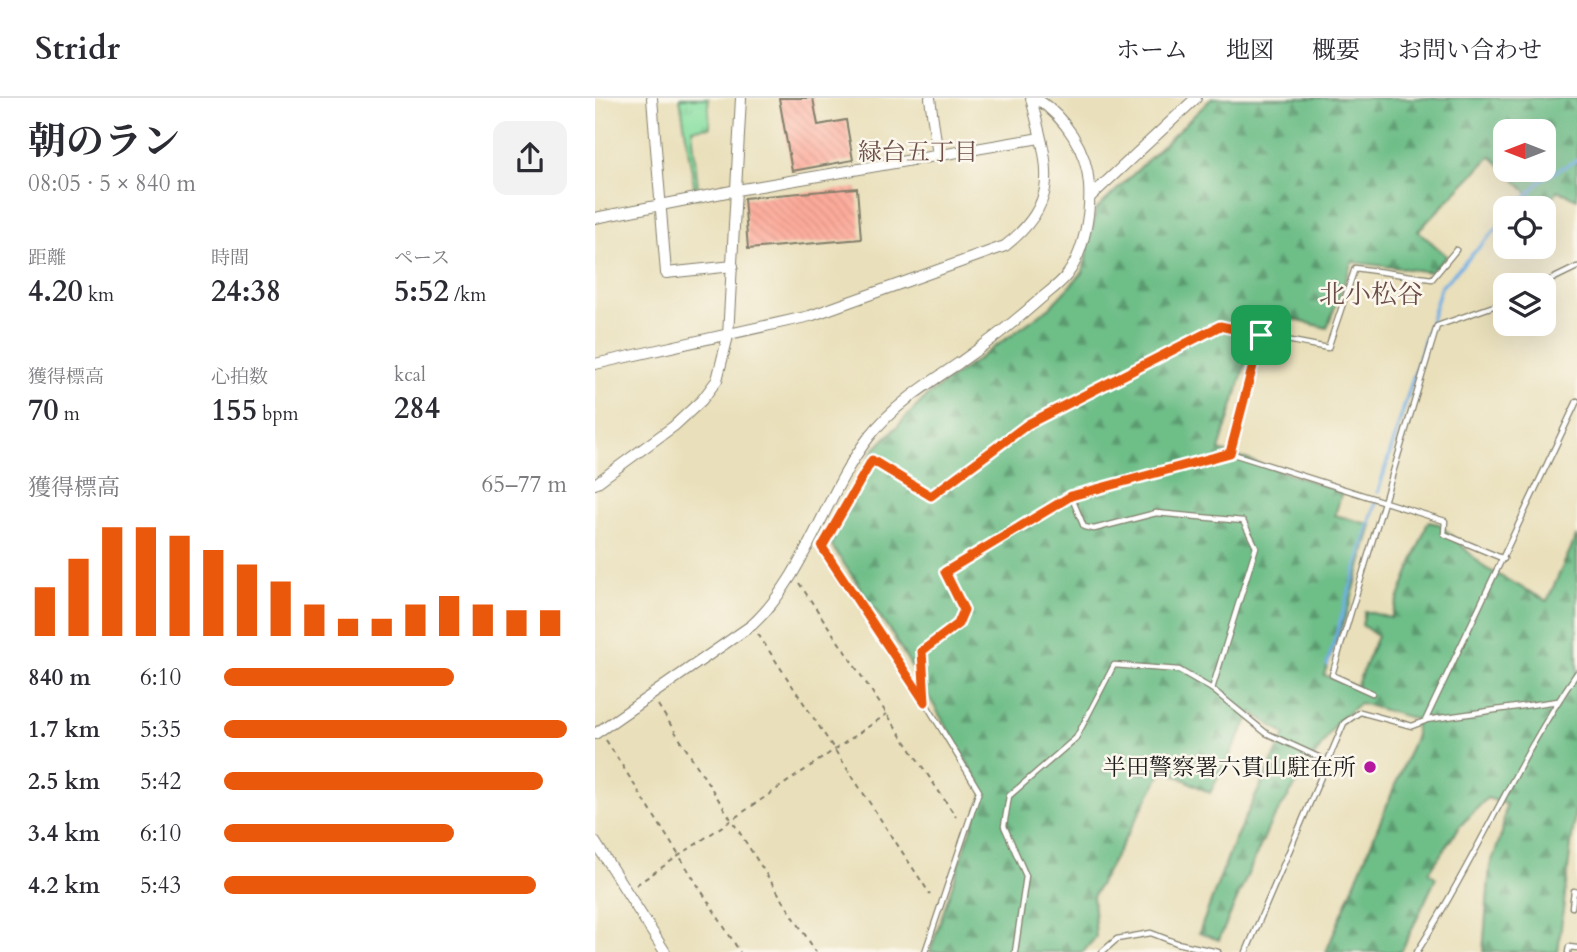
<!DOCTYPE html>
<html lang="ja">
<meta charset="utf-8">
<style>
:root{--surface:#fff;--page:#f2f2f3;--text:#2b2b33;--muted:#7c7c81;--line:#e1e1e2;--accent:#ea580c}
body{margin:0;font-family:Cardo,"Noto Serif JP",serif;background:var(--page);color:var(--text);height:100vh;display:flex;flex-direction:column;font-size:26px;white-space:nowrap}
*{box-sizing:border-box;margin:0}
p{font-size:23px;color:var(--muted)}
.icon{flex:none;width:38px;height:38px;fill:none;stroke:currentColor;stroke-width:2;stroke-linecap:round;stroke-linejoin:round}
.map{position:relative;flex:1;overflow:hidden}
.panel{display:flex;flex-direction:column;background:var(--surface);width:595px}
.panel>*{flex:none}
.needle{width:46px;rotate:270deg}
.controls{position:absolute;left:898px;top:21px;display:grid;gap:14px}
.controls a{display:grid;place-items:center;width:63px;height:63px;border-radius:14px;background:var(--surface);box-shadow:0 7px 28px #0002;font-size:35px}
.pin{position:absolute;display:grid;place-items:center;width:60px;height:60px;color:#fff;margin:-30px;border-radius:14px;box-shadow:0 4px 10px #0006}
.round{display:grid;place-items:center;flex:none;width:74px;height:74px;border-radius:14px;background:var(--page)}
.overview{display:flex;align-items:center;justify-content:space-between;height:119px;padding:0 28px}
h1{font-size:38px;font-weight:700;line-height:52px}
.metrics{display:grid;grid-template-columns:repeat(3,1fr);gap:10px;height:119px;padding:7px 28px}
.metrics div{display:grid;align-content:center}
.metrics b{font-size:30px;font-weight:700}
.metrics small{font-size:19px;font-weight:400}
.metrics p{font-size:19px}
.chart{height:196px;padding:14px 28px}
.chart p{display:flex;justify-content:space-between}
.chart svg{width:100%;height:126px;margin-top:7px;stroke:var(--accent);stroke-width:6}
ul{padding:0 28px;list-style:none;font-size:23px}
li{display:grid;grid-template-columns:112px 84px 1fr;align-items:center;height:52px}
li i{height:18px;border-radius:9px;background:var(--accent)}
header{display:flex;align-items:center;gap:42px;box-sizing:border-box;height:98px;padding:0 35px;background:var(--surface);border-bottom:2px solid var(--line)}
header strong{font-size:33px}
nav{display:flex;gap:38px;margin-inline-start:auto;font-size:24px}
main{display:flex;flex:1;min-height:0}
.map>svg:first-child{display:block}
.forest{fill:url(#forest-firs);stroke:#456d52;stroke-width:2;fill-rule:evenodd}
.park{fill:url(#park-tufts);stroke:#527e5f;stroke-width:2}
.lines{fill:none;stroke-linecap:round;stroke-linejoin:round}
.stream{stroke:#70afe3;stroke-width:3.5}
.building{fill:url(#building-back-hatch)}
.lane-casing{stroke:#827e6b;stroke-width:7}
.street-casing{stroke:#827e6b;stroke-width:12}
.path{stroke:#827e6b;stroke-width:2;stroke-dasharray:5 5;stroke-linecap:butt}
.lane{stroke:#fff;stroke-width:4.5}
.street{stroke:#fff;stroke-width:10}
.route-casing{stroke:#fff;stroke-width:14}
.route{stroke:#ea580c;stroke-width:9}
.poi-dot{fill:#b5179e;stroke:#fbf7ec;stroke-width:2.5}
.labels{text-anchor:middle;dominant-baseline:central;stroke-width:5;stroke-linejoin:round;paint-order:stroke}
.poi-label{font-size:23px;fill:#1c1c1c;stroke:#fbf7ec;text-anchor:end}
.neighbourhood-label{font-size:24px;fill:#6b4e48;stroke:#fbf7ec}
.quarter-label{font-size:26px;fill:#6b4e48;stroke:#fbf7ec}
</style>
<header>
<strong>Stridr</strong>
<nav><a>ホーム</a><a>地図</a><a>概要</a><a>お問い合わせ</a></nav>
</header>
<main>
<section class="panel">
<div class="overview"><div><h1>朝のラン</h1><p>08:05 · 5 × 840 m</p></div><a class="round"><svg class="icon" aria-label="share" viewBox="0 0 24 24"><path d="M12 15V3M7 8l5-5 5 5M5 13v7h14v-7"/></svg></a></div>
<div class="metrics">
<div><p>距離</p><b>4.20<small> km</small></b></div>
<div><p>時間</p><b>24:38</b></div>
<div><p>ペース</p><b>5:52<small> /km</small></b></div>
</div>
<div class="metrics">
<div><p>獲得標高</p><b>70<small> m</small></b></div>
<div><p>心拍数</p><b>155<small> bpm</small></b></div>
<div><p>kcal</p><b>284</b></div>
</div>
<div class="chart"><p><span>獲得標高</span>65–77 m</p>
<svg viewBox="0 0 160 44" preserveAspectRatio="none"><path d="M5 44V27M15 44V17M25 44V6M35 44V6M45 44V9M55 44V14M65 44V19M75 44V25M85 44V33M95 44V38M105 44V38M115 44V33M125 44V30M135 44V33M145 44V35M155 44V35"/></svg>
</div>
<ul>
<li><b>840 m</b>6:10<i style="width:67%"></i></li>
<li><b>1.7 km</b>5:35<i style="width:100%"></i></li>
<li><b>2.5 km</b>5:42<i style="width:93%"></i></li>
<li><b>3.4 km</b>6:10<i style="width:67%"></i></li>
<li><b>4.2 km</b>5:43<i style="width:91%"></i></li>
</ul>
</section>
<div class="map">
<svg width="982" height="854" viewBox="0 0 982 854">
<defs>
<pattern id="forest-firs" width="22" height="20" patternUnits="userSpaceOnUse" patternTransform="scale(1.75)"><rect width="22" height="20" fill="#6ebe88"/><path d="M5 1l3.5 6h-7zM16 11l3.5 6h-7z" fill="#5a9a6e"/></pattern>
<pattern id="park-tufts" width="24" height="20" patternUnits="userSpaceOnUse" patternTransform="scale(1.75)"><rect width="24" height="20" fill="#88dfa2"/><path d="M3 7l-1-3M5 7V3M7 7l1-3M15 17l-1-3M17 17v-4M19 17l1-3" fill="none" stroke="#75bf8b"/></pattern>
<pattern id="building-back-hatch" width="6" height="6" patternUnits="userSpaceOnUse" patternTransform="scale(1.75)"><rect width="6" height="6" fill="#fdaa9a"/><path d="M-1 5l2 2M0 0l6 6M5-1l2 2" fill="none" stroke="#d89284"/></pattern>
</defs>
<rect width="100%" height="100%" fill="#fbf7ec"/>
<filter id="ink" filterUnits="userSpaceOnUse"><feTurbulence type="fractalNoise" baseFrequency=".0143" numOctaves="2"/><feDisplacementMap in="SourceGraphic" scale="14" xChannelSelector="R" yChannelSelector="G"/><feConvolveMatrix kernelMatrix="1 2 1 2 8 2 1 2 1" color-interpolation-filters="sRGB"/></filter>
<filter id="wash" filterUnits="userSpaceOnUse"><feTurbulence type="fractalNoise" baseFrequency=".00686" numOctaves="4" result="noise"/><feDisplacementMap in="SourceGraphic" scale="28" xChannelSelector="R" yChannelSelector="G"/><feGaussianBlur stdDeviation="1.57" result="paint"/><feColorMatrix in="noise" values="0 0 0 0 0 0 0 0 0 0 0 0 0 0 0 0 0 1.4 0 .05"/><feComposite in="paint" operator="in"/></filter>
<g filter="url(#wash)">
<rect width="100%" height="100%" fill="#e9dfba"/>
<path class="forest" d="M617 0H982V101L962 92 949 117 948 110H937L934 96 896 58 823 133 852 158 836 174 757 164 732 230 667 213 624 352 747 394 740 417 777 427 755 506 729 577 761 589 782 538 767 527 770 513 796 520 833 424 844 426 890 470 952 503 982 437V699L963 854H888L895 768 907 735 911 706 892 700 865 728 834 774 841 780 806 854H731L821 637 820 621 765 605 743 623 675 726 624 842 604 835 639 743 690 637 657 614 615 695 569 671 498 798 501 839 488 854H335L389 693 299 539 236 447 278 353 332 298 455 209 488 174 501 112ZM910 33H948V72H910Z"/>
<polygon class="park" points="85,0 113,0 115,29 97,31 104,100 101,100"/>
<g class="lines">
<g class="stream">
<polyline points="921,110 947,81 982,62"/>
<polyline points="783,394 846,189 910,122"/>
<polyline points="732,567 781,405"/>
</g>
</g>
<g id="blocks">
<g class="building">
<polygon points="184,0 218,0 223,27 251,22 258,62 197,73"/>
<polygon points="262,90 266,141 153,151 149,100"/>
</g>
</g>
</g>
<g filter="url(#ink)">
<use href="#blocks" fill-opacity="0" stroke="#827e6b" stroke-width="2"/>
<g class="lines">
<defs>
<g id="lane">
<polyline points="945,187 982,169"/>
<polyline points="635,355 666,237 733,250 760,170 837,181 861,152"/>
<polyline points="476,398 489,429 499,431 561,415 648,423 661,449 617,591"/>
<polyline points="777,595 737,577 842,228 910,204"/>
<polyline points="329,603 227,448 277,362 336,399 433,326 626,228 666,237"/>
<polyline points="831,622 963,603"/>
<polyline points="977,809 979,793 982,794"/>
<polyline points="330,854 384,693 330,604 327,553 363,525 369,512 350,474 476,398 635,355 850,423 849,436 909,461"/>
<polyline points="420,854 431,778 409,728 414,698 481,640 519,567 584,572 617,591 671,635 732,663"/>
<polyline points="507,854 522,841 556,835 582,845 623,854"/>
<polyline points="651,854 749,625 765,614 817,628 830,623 982,303"/>
<path d="M822 854C880 763 921 664 982 575"/>
<polyline points="973,854 974,849 982,850"/>
</g>
<g id="street">
<polyline points="57,0 71,175 138,168"/>
<polyline points="335,0 343,58"/>
<polyline points="495,99 601,0"/>
<polyline points="0,120 142,92 445,40"/>
<path d="M0 266 215 218 410 148C470 101 451 64 436 0"/>
<polyline points="0,386 79,328 107,302 122,282 133,238 146,0"/>
<path d="M0 636 157 527C212 476 229 397 274 339 299 307 331 287 364 265 391 246 418 225 443 203 452 195 464 187 471 178 489 156 496 114 494 87 492 51 470 20 441 0"/>
<polyline points="0,744 70,854"/>
</g>
</defs>
<use href="#lane" class="lane-casing"/>
<use href="#street" class="street-casing"/>
<g class="path">
<polyline points="204,485 361,719"/>
<polyline points="163,536 335,796"/>
<polyline points="63,607 221,854"/>
<polyline points="11,642 145,854"/>
<polyline points="41,787 292,616"/>
</g>
<use href="#lane" class="lane"/>
<use href="#street" class="street"/>
</g>
</g>
<g class="lines" filter="url(#ink)">
<defs>
<polygon id="route" points="625,228 666,237 635,355 476,398 350,474 369,512 363,526 327,553 330,604 227,449 277,362 336,398 433,326"/>
</defs>
<use href="#route" class="route-casing"/>
<use href="#route" class="route"/>
</g>
<circle class="poi-dot" cx="775" cy="669" r="7"/>
<g class="labels">
<g class="poi-label">
<text x="761" y="669">半田警察署六貫山駐在所</text>
</g>
<g class="neighbourhood-label">
<text x="323" y="54">緑台五丁目</text>
</g>
<g class="quarter-label">
<text x="776" y="196">北小松谷</text>
</g>
</g>
</svg>
<div class="controls">
<a><svg class="needle" viewBox="-14 -14 28 28"><path d="M0-13l5 13h-10z" fill="#e53935"/><path d="M0 13l5-13h-10z" fill="#7c7c81"/></svg></a>
<a><svg class="icon" aria-label="locate" viewBox="0 0 24 24"><circle cx="12" cy="12" r="6"/><path d="M12 2v4M12 18v4M2 12h4M18 12h4"/></svg></a>
<a><svg class="icon" aria-label="layers" viewBox="0 0 24 24"><path d="M12 4l9 5-9 5-9-5zM3 14l9 5 9-5"/></svg></a>
</div>
<div class="pin" style="left:666px;top:237px;background:#1e9e55"><svg class="icon" aria-label="arrive" viewBox="0 0 24 24"><path d="M6 21V4h12l-3 4 3 4H6"/></svg></div>
</div>
</main>
